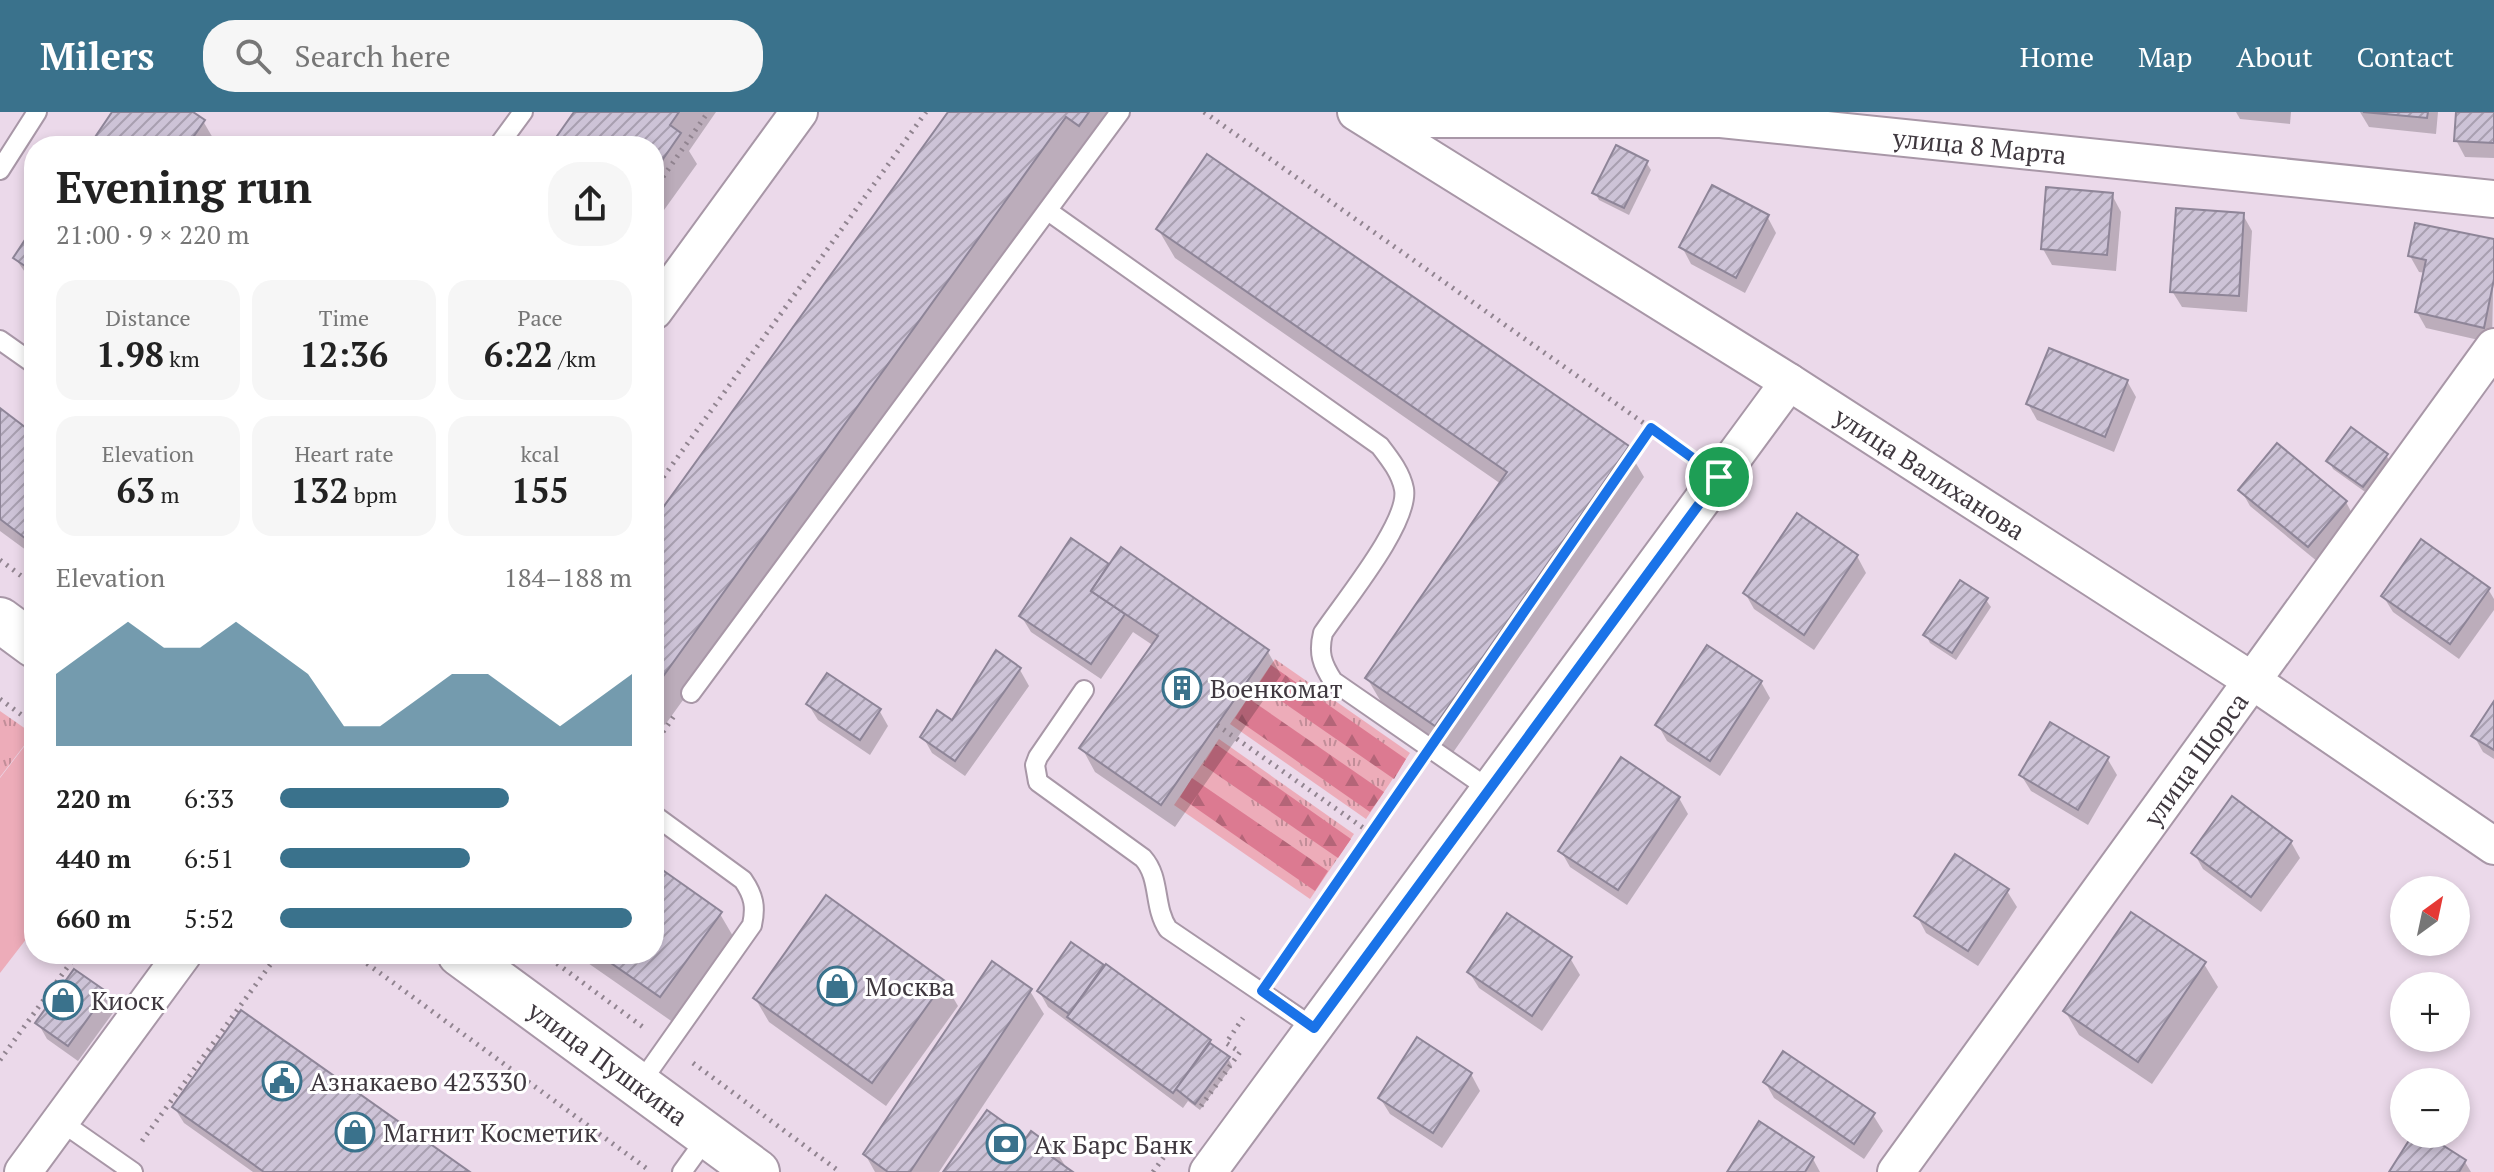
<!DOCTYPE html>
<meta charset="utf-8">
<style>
:root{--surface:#fff;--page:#f6f6f6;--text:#222;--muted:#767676;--accent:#3a728c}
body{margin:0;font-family:"PT Serif",serif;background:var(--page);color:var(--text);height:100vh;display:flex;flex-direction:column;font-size:30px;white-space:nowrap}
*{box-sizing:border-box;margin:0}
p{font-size:26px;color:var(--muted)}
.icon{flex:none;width:44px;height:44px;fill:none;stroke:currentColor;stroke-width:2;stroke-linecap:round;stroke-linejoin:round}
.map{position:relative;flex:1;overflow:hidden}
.drawer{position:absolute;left:24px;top:24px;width:640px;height:828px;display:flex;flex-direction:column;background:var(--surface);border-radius:32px;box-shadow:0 4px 12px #0003}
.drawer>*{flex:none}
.needle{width:52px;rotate:33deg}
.tools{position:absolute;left:2390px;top:764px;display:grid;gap:16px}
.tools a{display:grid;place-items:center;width:80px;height:80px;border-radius:50%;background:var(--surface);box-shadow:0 4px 12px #0003;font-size:40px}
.pin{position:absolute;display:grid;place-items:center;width:68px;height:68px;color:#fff;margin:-34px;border:4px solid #fff;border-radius:50%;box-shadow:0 2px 8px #0007}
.round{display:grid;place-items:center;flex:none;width:84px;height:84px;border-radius:32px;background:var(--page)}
.head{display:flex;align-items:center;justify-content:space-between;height:136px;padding:0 32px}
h1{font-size:44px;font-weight:600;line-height:60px}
.metrics{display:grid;grid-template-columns:repeat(3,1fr);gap:12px;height:136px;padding:8px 32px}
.metrics div{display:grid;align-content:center;border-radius:20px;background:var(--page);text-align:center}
.metrics b{font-size:34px;font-weight:600}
.metrics small{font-size:22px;font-weight:400}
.metrics p{font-size:22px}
.chart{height:224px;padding:16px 32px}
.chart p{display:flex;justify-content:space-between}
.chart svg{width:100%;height:144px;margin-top:8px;fill:var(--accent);opacity:.7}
ul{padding:0 32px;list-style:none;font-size:26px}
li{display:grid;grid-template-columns:128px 96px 1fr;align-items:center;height:60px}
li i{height:20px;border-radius:10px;background:var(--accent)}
header{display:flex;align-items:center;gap:48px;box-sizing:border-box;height:112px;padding:0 40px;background:var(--accent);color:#fff}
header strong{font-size:38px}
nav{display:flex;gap:44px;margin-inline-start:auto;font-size:28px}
.search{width:560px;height:72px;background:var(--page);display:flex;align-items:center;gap:20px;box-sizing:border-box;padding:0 28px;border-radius:32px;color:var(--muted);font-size:30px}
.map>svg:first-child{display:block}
.grass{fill:url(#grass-tufts)}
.forest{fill:url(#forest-firs)}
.pitch{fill:#edacb9}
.shadow{fill:#0003}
.building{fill:url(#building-hatch);stroke:#8e8598;stroke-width:2}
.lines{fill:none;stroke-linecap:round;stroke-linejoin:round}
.lane-casing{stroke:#a897a7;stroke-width:22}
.street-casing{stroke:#a897a7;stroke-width:40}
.secondary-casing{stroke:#a897a7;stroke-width:48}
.path{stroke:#918490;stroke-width:5;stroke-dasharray:2 6;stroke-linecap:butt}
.lane{stroke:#fff;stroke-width:18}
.street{stroke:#fff;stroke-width:36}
.secondary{stroke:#fff;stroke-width:44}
.route-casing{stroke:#fff;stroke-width:16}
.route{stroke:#1a73e8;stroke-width:10}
.labels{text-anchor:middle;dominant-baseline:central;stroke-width:6;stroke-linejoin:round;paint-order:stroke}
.street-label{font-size:26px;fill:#3f383f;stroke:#fff}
.poi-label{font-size:26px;fill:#3f383f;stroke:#fff;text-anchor:start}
</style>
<header>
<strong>Milers</strong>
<div class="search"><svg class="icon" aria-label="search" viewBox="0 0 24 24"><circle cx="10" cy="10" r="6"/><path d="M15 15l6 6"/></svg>Search here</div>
<nav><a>Home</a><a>Map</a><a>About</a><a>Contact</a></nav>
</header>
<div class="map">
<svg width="2494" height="1060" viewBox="0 0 2494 1060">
<defs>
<pattern id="grass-tufts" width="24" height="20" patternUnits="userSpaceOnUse" patternTransform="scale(2)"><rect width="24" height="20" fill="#edacb9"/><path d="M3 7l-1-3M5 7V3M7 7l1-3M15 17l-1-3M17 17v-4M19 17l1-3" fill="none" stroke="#c18d98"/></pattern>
<pattern id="forest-firs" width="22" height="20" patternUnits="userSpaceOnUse" patternTransform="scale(2)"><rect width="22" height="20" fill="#dc7a91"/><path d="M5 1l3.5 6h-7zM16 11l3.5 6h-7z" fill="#b46578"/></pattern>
<pattern id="building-hatch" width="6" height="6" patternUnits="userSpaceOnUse" patternTransform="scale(2)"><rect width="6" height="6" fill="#cdc3d7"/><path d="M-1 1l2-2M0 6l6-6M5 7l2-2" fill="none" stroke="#a89fb0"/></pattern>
</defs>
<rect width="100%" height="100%" fill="#ebd9ea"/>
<g class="grass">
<polygon points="1275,547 1410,641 1366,707 1230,612"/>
<polygon points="0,599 33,622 0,665"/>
<polygon points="1219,627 1354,722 1310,787 1174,693"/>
</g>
<g class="forest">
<polygon points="1271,553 1406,647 1394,667 1258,573"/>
<polygon points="1248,586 1384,680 1370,700 1235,606"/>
<polygon points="1216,632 1351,727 1338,746 1203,653"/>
<polygon points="1192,666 1328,759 1315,779 1180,685"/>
</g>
<polygon class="pitch" points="33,623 34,817 0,861 0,666"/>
<g class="shadow">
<polygon points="115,0 189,0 203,9 217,33 92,34"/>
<polygon points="576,0 716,0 689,39 697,52 654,112 654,34 552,34"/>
<polygon points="951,0 1126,0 1096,42 1083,33 665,613 654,605 654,412"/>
<polygon points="2236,0 2291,0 2290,12 2240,7"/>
<polygon points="2360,0 2438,0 2436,22 2369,15"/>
<polygon points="2458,0 2494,0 2494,46 2465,45 2456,28"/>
<polygon points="1646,50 1651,58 1629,103 1599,88 1595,81"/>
<polygon points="2112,83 2121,100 2116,159 2052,153 2043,137"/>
<polygon points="2243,103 2252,119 2247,200 2182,195 2172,179"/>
<polygon points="1767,104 1776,121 1745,181 1691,152 1682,135"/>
<polygon points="1158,117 1627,336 1644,365 1452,642 1384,595 1367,566 1501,372 1175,146"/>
<polygon points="34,118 34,173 15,146"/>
<polygon points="2494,129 2492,231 2426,216 2417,200 2426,161 2419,160 2410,144"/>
<polygon points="2127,269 2136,285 2114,340 2037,308 2028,292"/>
<polygon points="0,299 34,325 34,444 0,419"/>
<polygon points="2386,343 2391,351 2368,382 2333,357 2329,349"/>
<polygon points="2241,378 2346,390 2355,407 2318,450 2250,394"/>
<polygon points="1857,444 1866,461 1814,538 1754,497 1745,481"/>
<polygon points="1107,453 1268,540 1281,563 1175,715 1095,660 1082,636 1154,534 1133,520 1101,567 1031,520 1021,504"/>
<polygon points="2488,477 2494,487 2494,498 2459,547 2393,500 2383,484"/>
<polygon points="1986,488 1991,495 1956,548 1930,531 1926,523"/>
<polygon points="996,541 1020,558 1029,574 965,664 932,641 923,625 952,611"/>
<polygon points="1761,570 1770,586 1720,664 1667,629 1658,613"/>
<polygon points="808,592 879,598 888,614 870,643 818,608"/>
<polygon points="2494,592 2494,647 2483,640 2474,624"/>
<polygon points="2107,646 2117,663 2088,713 2031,679 2021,663"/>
<polygon points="1679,686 1688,702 1627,793 1570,755 1561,739"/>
<polygon points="2291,730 2300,746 2261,800 2203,757 2194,741"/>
<polygon points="654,778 720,802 737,831 677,913 575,842 654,842"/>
<polygon points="2007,779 2017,795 1978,854 1926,821 1917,804"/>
<polygon points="1072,833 1228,946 1232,954 1200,998 1188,989 1183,996 1048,895 1039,879"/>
<polygon points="1570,846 1580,863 1542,919 1479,876 1469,860"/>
<polygon points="2204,852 2218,875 2152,972 2079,923 2065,899"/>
<polygon points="944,870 958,894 886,994 769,910 755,886"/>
<polygon points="1030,879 1044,902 939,1060 875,1060 865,1042"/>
<polygon points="106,881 115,898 78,949 47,927 38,911"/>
<polygon points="1471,962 1480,979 1442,1036 1390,1002 1380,986"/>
<polygon points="1765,970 1873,1003 1883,1019 1864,1047 1774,986"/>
<polygon points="174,995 466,1060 253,1060 184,1011"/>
<polygon points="2416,1022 2465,1050 2471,1060 2392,1060"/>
<polygon points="1026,1029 1056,1039 1069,1060 945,1060"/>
<polygon points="1813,1047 1820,1060 1729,1060"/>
</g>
<g class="building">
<polygon points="112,0 193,0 205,8 187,34 89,34"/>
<polygon points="574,0 679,0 670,13 681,21 654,60 654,34 550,34"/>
<polygon points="948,0 1089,0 1079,14 1066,5 654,577 654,408"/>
<polygon points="2363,0 2428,0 2427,6"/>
<polygon points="2456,0 2494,0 2494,31 2454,29"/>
<polygon points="1616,33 1648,49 1624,96 1592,81"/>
<polygon points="1207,42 1629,334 1435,614 1365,566 1507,360 1156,117"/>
<polygon points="1712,73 1769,103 1736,166 1679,135"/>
<polygon points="2046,75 2113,81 2107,143 2041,137"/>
<polygon points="2176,96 2244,101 2239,184 2170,180"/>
<polygon points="2415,111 2494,127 2494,167 2484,216 2415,200 2426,148 2408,144"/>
<polygon points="34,114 34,160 13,146"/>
<polygon points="2049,236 2128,268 2105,325 2026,292"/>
<polygon points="0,296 34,322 34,433 0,407"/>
<polygon points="2351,315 2388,342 2363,375 2326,349"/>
<polygon points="2277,331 2347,389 2308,435 2238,378"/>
<polygon points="1797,401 1858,443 1804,523 1743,481"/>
<polygon points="1071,426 1109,452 1091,479 1125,502 1091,552 1019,504"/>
<polygon points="2421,427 2490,476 2450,532 2381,484"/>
<polygon points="1121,435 1269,538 1161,693 1079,636 1158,524 1091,479"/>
<polygon points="1960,468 1988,486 1952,541 1923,523"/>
<polygon points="1707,533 1762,569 1710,649 1655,613"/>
<polygon points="996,538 1021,556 955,649 920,625 937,598 952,608"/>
<polygon points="827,561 881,597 860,628 806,592"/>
<polygon points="2494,589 2494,638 2471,624"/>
<polygon points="2050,610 2109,645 2078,698 2019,663"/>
<polygon points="1621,645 1680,685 1618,778 1558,739"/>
<polygon points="2232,684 2292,729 2251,785 2191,741"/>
<polygon points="1955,742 2009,777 1968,839 1914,804"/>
<polygon points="664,759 722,800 660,885 598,842 654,842 654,774"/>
<polygon points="826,783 945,869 872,971 753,886"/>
<polygon points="2131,800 2206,850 2138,950 2063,899"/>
<polygon points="1507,801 1572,845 1532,904 1467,860"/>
<polygon points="1071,830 1104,853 1069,902 1037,879"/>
<polygon points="992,849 1032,877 910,1060 888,1060 863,1042"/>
<polygon points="1106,852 1211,928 1173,981 1067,905"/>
<polygon points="74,857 107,880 68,934 35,911"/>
<polygon points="241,898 470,1060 264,1060 172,995"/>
<polygon points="1417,925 1472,961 1433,1021 1378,986"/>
<polygon points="1210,931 1230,945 1195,992 1176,977"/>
<polygon points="1783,939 1875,1001 1854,1032 1763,970"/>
<polygon points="987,998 1026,1026 1031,1019 1057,1038 1052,1045 1073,1060 943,1060"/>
<polygon points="1759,1009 1814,1045 1805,1060 1727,1060"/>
<polygon points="2413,1022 2425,1022 2466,1048 2459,1060 2389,1060"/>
</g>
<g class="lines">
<defs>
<g id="lane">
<polyline points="498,34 523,0"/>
<polyline points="0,58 37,0"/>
<path d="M1048 99 1380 334C1390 347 1401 361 1404 377 1410 410 1343 491 1323 521 1318 541 1322 552 1333 569L1489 677"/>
<polyline points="0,228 34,252"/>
<path d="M1084 578 1038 645 1035 653 1038 670 1143 746C1161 766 1153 795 1168 817L1314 916"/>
<polyline points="691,581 1120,0"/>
<path d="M639 973 752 813C756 795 754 784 743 768L654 703"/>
<polyline points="60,1009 133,1060"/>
<polyline points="682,1060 708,1024"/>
</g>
<g id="street">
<path id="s1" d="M1356 0 1789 270 2251 568 2494 734"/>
<path id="s2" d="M1369 7H1721L2494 87"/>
<polyline points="654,199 799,0"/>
<polyline points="23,1060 183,842"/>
<polyline points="1208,1060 1789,270"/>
<path id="s3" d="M1896 1060 2494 235"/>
</g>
<g id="secondary">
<polyline points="0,508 34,533"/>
<path id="s4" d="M460 842 757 1060"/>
</g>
</defs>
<use href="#lane" class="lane-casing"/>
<use href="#street" class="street-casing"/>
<use href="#secondary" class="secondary-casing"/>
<g class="path">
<polyline points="1204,0 1686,341"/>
<polyline points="654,78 708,0"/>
<polyline points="654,378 926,0"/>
<polyline points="0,448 28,469"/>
<polyline points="0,587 34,612"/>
<polyline points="1447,612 1651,316"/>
<polyline points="1217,613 1372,722"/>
<polyline points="654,633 674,604"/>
<polyline points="354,842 650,1059"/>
<polyline points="544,842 643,915"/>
<polyline points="1278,855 1412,663"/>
<polyline points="0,948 77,842"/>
<polyline points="693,951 840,1060"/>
<polyline points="1201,994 1240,940 1226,931 1243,906"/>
<polyline points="142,1029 278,842"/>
<polyline points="1153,1060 1174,1031"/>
</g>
<use href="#lane" class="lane"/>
<use href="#street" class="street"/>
<use href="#secondary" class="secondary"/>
</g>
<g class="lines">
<defs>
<polygon id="route" points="1651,316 1719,365 1314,916 1262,879"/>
</defs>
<use href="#route" class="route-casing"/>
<use href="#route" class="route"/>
</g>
<defs>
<symbol id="building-ring" viewBox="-11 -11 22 22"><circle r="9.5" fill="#fff" stroke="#3a728c" stroke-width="1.5"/><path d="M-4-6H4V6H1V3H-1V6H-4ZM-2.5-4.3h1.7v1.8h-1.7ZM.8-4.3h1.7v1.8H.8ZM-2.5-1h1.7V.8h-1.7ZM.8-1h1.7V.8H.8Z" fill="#3a728c"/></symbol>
<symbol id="shop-ring" viewBox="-11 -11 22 22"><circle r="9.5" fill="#fff" stroke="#3a728c" stroke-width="1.5"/><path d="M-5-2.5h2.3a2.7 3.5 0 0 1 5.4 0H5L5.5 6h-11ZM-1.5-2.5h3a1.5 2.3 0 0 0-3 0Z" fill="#3a728c"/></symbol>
<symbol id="civic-ring" viewBox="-11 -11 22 22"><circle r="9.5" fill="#fff" stroke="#3a728c" stroke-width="1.5"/><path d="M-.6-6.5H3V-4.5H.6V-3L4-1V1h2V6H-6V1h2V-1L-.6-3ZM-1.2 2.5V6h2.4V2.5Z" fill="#3a728c"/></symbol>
<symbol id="bank-ring" viewBox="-11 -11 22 22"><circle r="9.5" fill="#fff" stroke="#3a728c" stroke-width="1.5"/><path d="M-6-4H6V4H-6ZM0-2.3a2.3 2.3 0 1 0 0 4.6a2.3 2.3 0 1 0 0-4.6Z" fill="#3a728c"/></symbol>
</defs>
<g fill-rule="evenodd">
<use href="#building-ring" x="1160" y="554" width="44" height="44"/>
<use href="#shop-ring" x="815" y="852" width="44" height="44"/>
<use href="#shop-ring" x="41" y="866" width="44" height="44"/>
<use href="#civic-ring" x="260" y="947" width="44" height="44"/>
<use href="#shop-ring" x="333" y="998" width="44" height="44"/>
<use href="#bank-ring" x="984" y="1010" width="44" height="44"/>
</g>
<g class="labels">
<g class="street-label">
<text stroke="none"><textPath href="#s2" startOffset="612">улица 8 Марта</textPath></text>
<text stroke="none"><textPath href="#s1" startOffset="678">улица Валиханова</textPath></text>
<text stroke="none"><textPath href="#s3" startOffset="510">улица Щорса</textPath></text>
<text stroke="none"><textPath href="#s4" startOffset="184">улица Пушкина</textPath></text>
</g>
<g class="poi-label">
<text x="1210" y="576">Военкомат</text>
<text x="865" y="874">Москва</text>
<text x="91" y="888">Киоск</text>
<text x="310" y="969">Азнакаево 423330</text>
<text x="383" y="1020">Магнит Косметик</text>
<text x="1034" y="1032">Ак Барс Банк</text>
</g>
</g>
</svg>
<div class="tools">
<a><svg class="needle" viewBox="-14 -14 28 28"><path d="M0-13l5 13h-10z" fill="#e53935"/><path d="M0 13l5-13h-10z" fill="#767676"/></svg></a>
<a>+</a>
<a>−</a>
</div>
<div class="pin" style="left:1719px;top:365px;background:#1e9e55"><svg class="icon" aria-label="arrive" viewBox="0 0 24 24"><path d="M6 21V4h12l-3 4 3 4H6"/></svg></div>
<section class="drawer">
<div class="head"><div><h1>Evening run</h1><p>21:00 · 9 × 220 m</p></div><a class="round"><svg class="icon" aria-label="share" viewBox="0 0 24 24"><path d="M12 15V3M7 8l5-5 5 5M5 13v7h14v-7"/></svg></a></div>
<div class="metrics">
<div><p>Distance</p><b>1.98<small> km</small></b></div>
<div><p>Time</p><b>12:36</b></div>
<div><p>Pace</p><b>6:22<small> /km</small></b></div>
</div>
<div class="metrics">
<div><p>Elevation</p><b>63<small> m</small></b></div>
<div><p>Heart rate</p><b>132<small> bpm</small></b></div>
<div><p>kcal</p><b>155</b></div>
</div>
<div class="chart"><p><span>Elevation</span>184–188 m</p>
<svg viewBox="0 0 160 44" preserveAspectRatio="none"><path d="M0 44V22L10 14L20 6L30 14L40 14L50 6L60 14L70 22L80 38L90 38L100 30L110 22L120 22L130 30L140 38L150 30L160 22V44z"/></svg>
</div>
<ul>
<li><b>220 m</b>6:33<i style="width:65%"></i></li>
<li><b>440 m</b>6:51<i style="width:54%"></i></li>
<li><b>660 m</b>5:52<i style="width:100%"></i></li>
</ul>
</section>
</div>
